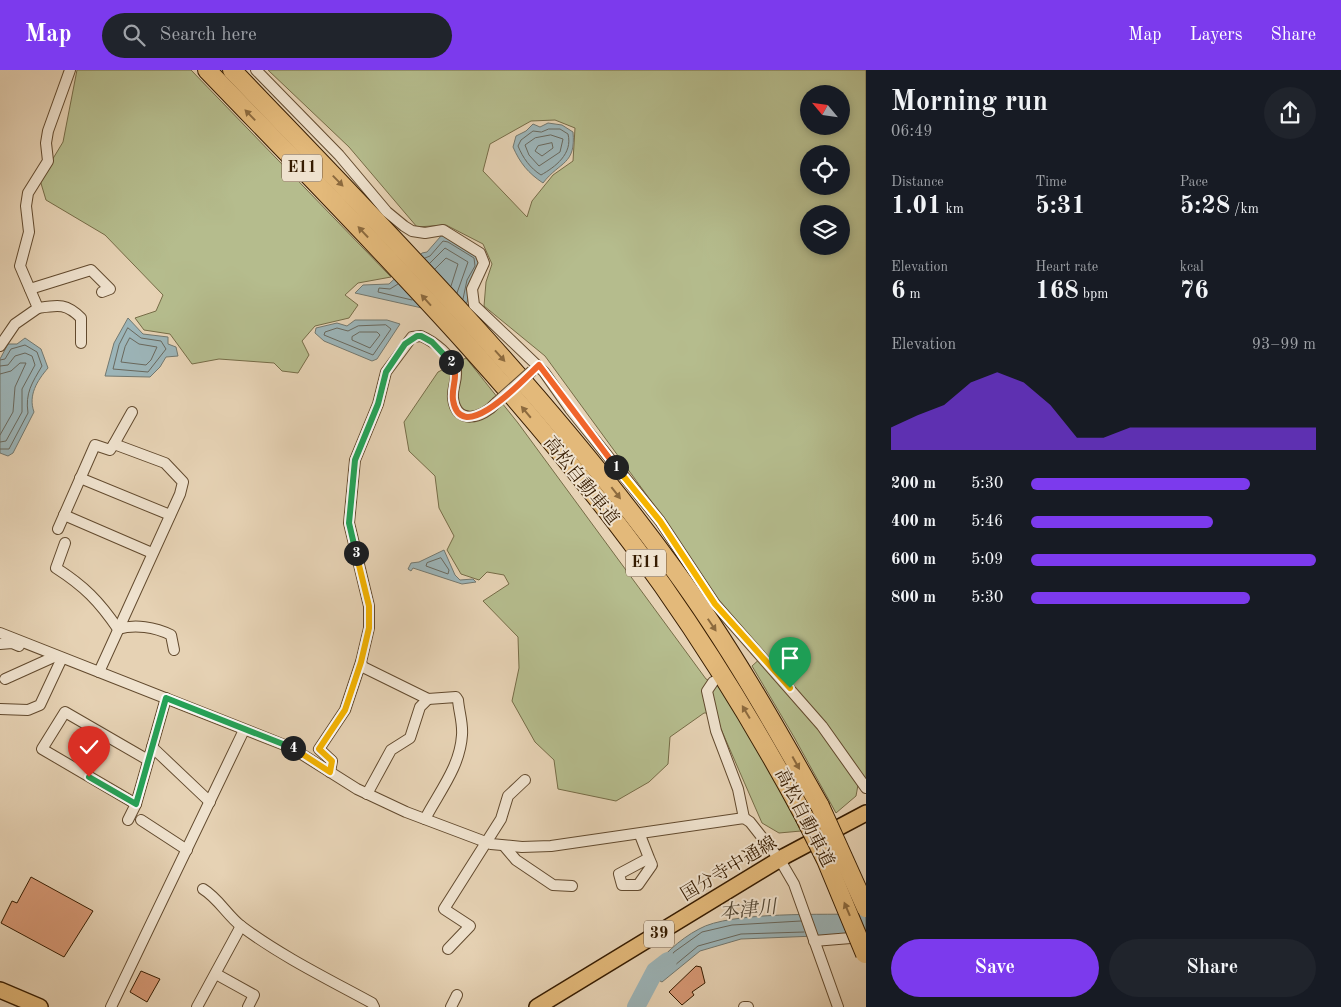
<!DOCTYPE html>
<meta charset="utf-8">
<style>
:root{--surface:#171b24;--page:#20242c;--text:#f1f3f6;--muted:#9ea1a6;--accent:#7c3aed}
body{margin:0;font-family:"Old Standard TT","Noto Serif JP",serif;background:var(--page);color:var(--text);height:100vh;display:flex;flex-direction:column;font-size:19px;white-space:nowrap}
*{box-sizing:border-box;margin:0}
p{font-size:16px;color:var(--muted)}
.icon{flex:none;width:28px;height:28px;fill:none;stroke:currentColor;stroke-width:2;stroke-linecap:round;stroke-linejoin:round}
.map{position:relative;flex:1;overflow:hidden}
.sheet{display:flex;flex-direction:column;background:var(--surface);width:475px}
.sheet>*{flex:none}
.needle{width:32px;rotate:299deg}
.tools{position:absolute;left:800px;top:15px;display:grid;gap:10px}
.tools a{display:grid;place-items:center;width:50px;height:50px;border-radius:50%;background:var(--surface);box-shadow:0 2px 8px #0003;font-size:25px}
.pin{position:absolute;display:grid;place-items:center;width:42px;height:42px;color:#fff;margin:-51px -21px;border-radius:50% 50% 50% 0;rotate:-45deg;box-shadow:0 0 5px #0007}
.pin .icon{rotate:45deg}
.km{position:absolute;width:25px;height:25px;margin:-12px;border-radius:50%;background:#222;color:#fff;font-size:14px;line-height:25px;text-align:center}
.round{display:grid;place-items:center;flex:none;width:52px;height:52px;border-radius:26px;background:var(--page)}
.head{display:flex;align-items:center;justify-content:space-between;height:85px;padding:0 25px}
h1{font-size:28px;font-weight:700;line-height:38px}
.metrics{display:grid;grid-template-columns:repeat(3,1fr);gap:8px;height:85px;padding:5px 25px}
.metrics div{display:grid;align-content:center}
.metrics b{font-size:25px;font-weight:700}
.metrics small{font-size:14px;font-weight:400}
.metrics p{font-size:14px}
.chart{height:140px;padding:10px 25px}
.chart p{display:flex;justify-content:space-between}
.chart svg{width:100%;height:90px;margin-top:5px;fill:var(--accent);opacity:.7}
.primary-button{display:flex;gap:10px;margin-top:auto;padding:10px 25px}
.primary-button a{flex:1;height:58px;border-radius:30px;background:var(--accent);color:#fff;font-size:20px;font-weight:700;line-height:58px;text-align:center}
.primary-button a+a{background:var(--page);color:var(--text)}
ul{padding:0 25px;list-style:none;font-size:16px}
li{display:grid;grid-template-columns:80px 60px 1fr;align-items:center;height:38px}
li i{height:12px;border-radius:6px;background:var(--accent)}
header{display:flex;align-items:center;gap:30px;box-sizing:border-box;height:70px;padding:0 25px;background:var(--accent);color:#fff}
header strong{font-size:24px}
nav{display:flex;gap:28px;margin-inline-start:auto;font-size:18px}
.search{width:350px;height:45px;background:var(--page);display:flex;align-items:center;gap:12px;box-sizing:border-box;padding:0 18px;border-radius:28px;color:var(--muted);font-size:19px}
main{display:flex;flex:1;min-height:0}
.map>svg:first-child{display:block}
.green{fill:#b5bc8d;stroke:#766c47;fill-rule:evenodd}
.water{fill:#9cb5b9;stroke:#73786f}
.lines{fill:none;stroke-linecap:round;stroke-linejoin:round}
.shore{stroke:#69685d;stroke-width:1}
.river{stroke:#9cb5b9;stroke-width:18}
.building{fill:#d79976;stroke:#361c01}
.minor-casing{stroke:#624a2e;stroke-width:12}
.primary-casing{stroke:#361c01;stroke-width:18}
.motorway-casing{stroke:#361c01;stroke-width:20}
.minor{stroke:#efe2ce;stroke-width:10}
.primary{stroke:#e3b97a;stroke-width:15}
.motorway{stroke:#e3b97a;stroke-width:18}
.minor-bridge-casing{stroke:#624a2e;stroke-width:12;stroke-linecap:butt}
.motorway-bridge-casing{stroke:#361c01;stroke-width:20;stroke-linecap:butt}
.minor-bridge{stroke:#efe2ce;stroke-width:10}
.motorway-bridge{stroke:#e3b97a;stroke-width:18}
.oneway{fill:#8c6a3e}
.split-1-casing{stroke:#fff;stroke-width:10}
.split-2-casing{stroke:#fff;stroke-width:10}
.split-3-casing{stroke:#fff;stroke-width:10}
.split-4-casing{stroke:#fff;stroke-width:10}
.split-5-casing{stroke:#fff;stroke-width:10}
.split-1{stroke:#f5b400;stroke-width:6}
.split-2{stroke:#f0652b;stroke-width:6}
.split-3{stroke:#22a559;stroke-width:6}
.split-4{stroke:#f5b400;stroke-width:6}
.split-5{stroke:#22a559;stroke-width:6}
.labels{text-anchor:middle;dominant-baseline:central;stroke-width:4;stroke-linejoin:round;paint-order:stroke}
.shield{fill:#efe2ce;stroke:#6e573e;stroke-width:1}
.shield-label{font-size:16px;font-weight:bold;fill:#361c01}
.street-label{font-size:18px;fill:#361c01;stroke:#efe2ce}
.water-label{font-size:19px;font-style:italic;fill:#554a38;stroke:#efe2ce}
</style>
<header>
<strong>Map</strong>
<div class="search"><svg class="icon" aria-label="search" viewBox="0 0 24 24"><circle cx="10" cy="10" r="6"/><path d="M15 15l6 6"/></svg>Search here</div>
<nav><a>Map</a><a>Layers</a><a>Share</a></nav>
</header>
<main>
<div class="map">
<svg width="866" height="937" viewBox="0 0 866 937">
<rect width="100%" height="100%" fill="#e6d2b4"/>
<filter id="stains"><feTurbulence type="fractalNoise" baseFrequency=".004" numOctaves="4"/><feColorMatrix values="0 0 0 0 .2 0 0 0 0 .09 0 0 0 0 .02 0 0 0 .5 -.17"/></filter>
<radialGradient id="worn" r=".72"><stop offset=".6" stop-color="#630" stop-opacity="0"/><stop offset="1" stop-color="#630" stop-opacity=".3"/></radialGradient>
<g class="green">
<polygon points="77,0 191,0 391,207 358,213 345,225 358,235 349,248 315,256 302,271 309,285 298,303 282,301 274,293 219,289 192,294 170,264 144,260 135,248 156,241 163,225 105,165 46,130 40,110 63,72"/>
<path d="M268 0H866V710L860 704 856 726 836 743 794 667 752 596 763 586 718 532 665 450 545 286 484 236 486 212 492 194 483 174 446 155 417 157 349 77ZM809 24H841V56H809ZM555 50 575 58 573 91 553 105 532 131 527 147 483 101 490 74 531 51ZM809 84H841V116H809ZM809 144H841V176H809Z"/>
<polygon points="466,288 518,353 706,609 718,615 763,688 801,761 779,763 762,753 714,643 704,643 670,667 668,694 649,712 616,731 558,719 554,690 535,672 512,631 519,598 518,567 483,531 509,514 504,505 487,502 479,510 461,504 447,480 454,466 439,438 435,406 409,381 404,352 438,302"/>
</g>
<g class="water">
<path d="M548 53 562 55 573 62C576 95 560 91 543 113 528 103 520 93 513 77L516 66 526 61 533 54 540 57Z"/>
<path d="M441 166C454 167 474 179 481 191L466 235 422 238 355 223 363 215 389 214 422 183 427 182Z"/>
<polygon points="128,248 143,264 168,267 168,274 176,277 178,286 166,287 160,297 150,307 105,306 114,273"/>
<polygon points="355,250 387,250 400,254 377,289 372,291 324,271 315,263 316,258 337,253 347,256"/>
<path d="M25 268 41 279 48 298C37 311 28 325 34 342L13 383 8 386 0 383V289L8 274H17Z"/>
<polygon points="444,480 455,505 460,510 473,509 476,512 462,514 413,498 411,501 408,499 411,493 419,492"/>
<path d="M866 844V864L741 869 700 881 662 912 647 904C663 886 678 870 699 859 730 841 827 845 866 844Z"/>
</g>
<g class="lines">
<g class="shore">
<path d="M549 59H560L568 64C573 84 555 97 541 105 530 98 523 88 518 76L521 70 533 61 541 62Z"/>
<polygon points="551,65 563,69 560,82 539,96 529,85 525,75 535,68"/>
<polygon points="552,73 553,78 542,86 535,81 538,76"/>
<polyline points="425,188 430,186 443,171 448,172 474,188 475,196 467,210 463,229"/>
<polyline points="430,193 445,178 468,192 457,223"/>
<polyline points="435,199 446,188 458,194 451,216"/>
<polyline points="398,214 390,219 379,218 378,222 412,230"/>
<polygon points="386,255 391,259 373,285 324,265 325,262 337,258 348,261 358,256"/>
<polygon points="128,258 141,268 161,271 166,279 148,302 113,299 119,275"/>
<polygon points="360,262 377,262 380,265 370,278 352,270 352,267"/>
<polygon points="130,268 139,274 157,277 151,290 146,295 121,292 125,277"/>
<path d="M0 290 5 289 11 279 25 275 37 282 42 296C32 313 25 323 28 343L9 379H0"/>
<polyline points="0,296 8,295 15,286 25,283 32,286 35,295 22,319 22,342 6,371 0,372"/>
<polyline points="0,304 11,301 20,293 26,293 15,317 13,342 0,365"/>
<polygon points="441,488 449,500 448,504 426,496 427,493"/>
<polyline points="801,851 732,855 702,862 674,882 657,903 663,905 698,876 741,864 804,862"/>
</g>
<polyline class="river" points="636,937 655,901 668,891"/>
</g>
<g class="building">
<polygon points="31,807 93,841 64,887 1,853 12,831 17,833"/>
<polygon points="696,896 701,897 705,913 692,922 694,925 682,935 669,922"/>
<polygon points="141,901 160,909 147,932 130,922"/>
</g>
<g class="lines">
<defs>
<g id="minor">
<polyline points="256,0 339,85 387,142 404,156 412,161 425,163 443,160 480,183 484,193 472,219 474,235 544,302 570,339 660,451 715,534 822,656 866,718"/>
<polyline points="30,219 91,200 110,219 102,222"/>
<path d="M38 238C58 235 66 233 81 248V273"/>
<polyline points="0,276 15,254 38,238 20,196 29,162 26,136 28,123 48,91 46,73 48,61 70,0"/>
<polyline points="114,374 132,342"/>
<polyline points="80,408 170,445"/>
<polyline points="64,445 152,483"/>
<polyline points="58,459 95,375 110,380 114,374 165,393 183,412 180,424 99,602"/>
<path d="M65 473 56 498C84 516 99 531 118 559 135 554 155 557 171 565L174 580"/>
<polyline points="0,563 292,678 357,719 406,742 491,774 522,777 551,776 744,748 750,752 780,790 794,814 838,937"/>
<polyline points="0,574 12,573 19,576"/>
<polyline points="5,609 56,586"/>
<polyline points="713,612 707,621 716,661 738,719 744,748"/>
<polyline points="0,639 28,640 40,635 62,588"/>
<polyline points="152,677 210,732"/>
<polyline points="330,702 332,691 319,679 345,640 361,592"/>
<polyline points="367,724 391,680 410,668 420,637 428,629"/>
<polyline points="136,734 42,679 65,642 148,690"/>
<path d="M425 749C439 722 460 697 462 665 463 653 459 642 458 630L456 627 428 629 363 597 361 592 369 558V536L349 453 355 390 378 334 386 302 412 267 421 266C433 271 453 286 456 301 457 310 452 319 453 328 456 356 483 348 496 333"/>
<polyline points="128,750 136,734 166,628"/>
<polyline points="141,750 187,780"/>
<polyline points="640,765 649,788 619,804 622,815 638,815 652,795 649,788"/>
<polyline points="505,777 516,790 553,815 572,816"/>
<path d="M203 819C218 828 227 845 241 856 281 886 328 909 372 933L374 937"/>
<polyline points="814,871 863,867"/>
<polyline points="448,879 470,856 444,839 501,749 508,726 525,710"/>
<polyline points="216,904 254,925 248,937"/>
<polyline points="111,937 244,660"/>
<polyline points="197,937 241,856"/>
<polyline points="451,937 457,925"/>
<polyline points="744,937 748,937"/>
</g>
<g id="primary">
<polyline points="0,920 40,937"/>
<polyline points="537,937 785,786 866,743"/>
</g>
<g id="motorway">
<path d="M207 0C366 165 530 329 663 516 715 590 761 666 804 746"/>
<path d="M232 0C385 160 542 318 673 498 728 573 774 654 820 736"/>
</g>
</defs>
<use href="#minor" class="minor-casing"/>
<use href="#primary" class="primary-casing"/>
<use href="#motorway" class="motorway-casing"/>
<use href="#minor" class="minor"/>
<use href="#primary" class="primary"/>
<use href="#motorway" class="motorway"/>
<defs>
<polyline id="minor-bridge" points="496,333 532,301"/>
<g id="motorway-bridge">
<polyline points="820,736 866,838"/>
<polyline points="804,746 826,790 865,884"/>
</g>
</defs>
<use href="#minor-bridge" class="minor-bridge-casing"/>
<use href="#motorway-bridge" class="motorway-bridge-casing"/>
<use href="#minor-bridge" class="minor-bridge"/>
<use href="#motorway-bridge" class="motorway-bridge"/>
</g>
<defs><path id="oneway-solid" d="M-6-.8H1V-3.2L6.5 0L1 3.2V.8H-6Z" transform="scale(1.25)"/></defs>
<g class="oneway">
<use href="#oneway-solid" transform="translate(250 45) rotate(-134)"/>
<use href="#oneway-solid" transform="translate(338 111) rotate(46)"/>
<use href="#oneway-solid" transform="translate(363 162) rotate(-133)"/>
<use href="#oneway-solid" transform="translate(426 230) rotate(-132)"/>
<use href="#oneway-solid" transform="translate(500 286) rotate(48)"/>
<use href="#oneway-solid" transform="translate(526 342) rotate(-130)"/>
<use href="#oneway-solid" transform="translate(616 423) rotate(52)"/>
<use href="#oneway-solid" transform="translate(712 555) rotate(56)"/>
<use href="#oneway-solid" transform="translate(746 642) rotate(-121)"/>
<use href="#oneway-solid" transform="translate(796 693) rotate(61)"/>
<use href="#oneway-solid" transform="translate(847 839) rotate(-113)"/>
</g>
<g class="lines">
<defs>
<polyline id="split-1" points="616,397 660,451 715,534 790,618"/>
<path id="split-2" d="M451 292C460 305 451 316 453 330 461 379 526 307 539 295L616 397"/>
<polyline id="split-3" points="356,483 349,453 355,390 378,334 386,302 405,274 417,266 421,266 432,272 451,292"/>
<polyline id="split-4" points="293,678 330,702 332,691 319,679 345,640 361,592 369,558 369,536 356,483"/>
<polyline id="split-5" points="89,707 136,734 166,628 293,678"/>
</defs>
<use href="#split-1" class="split-1-casing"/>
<use href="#split-2" class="split-2-casing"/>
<use href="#split-3" class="split-3-casing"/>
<use href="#split-4" class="split-4-casing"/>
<use href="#split-5" class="split-5-casing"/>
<use href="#split-1" class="split-1"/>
<use href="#split-2" class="split-2"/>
<use href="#split-3" class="split-3"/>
<use href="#split-4" class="split-4"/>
<use href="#split-5" class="split-5"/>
</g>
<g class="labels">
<g class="shield">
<rect x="282" y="84.5" width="40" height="27" rx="4"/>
<rect x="626" y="479.5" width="40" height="27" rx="4"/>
<rect x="644" y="850.5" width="30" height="27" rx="4"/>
</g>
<g class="shield-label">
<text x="302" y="98">E11</text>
<text x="646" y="493">E11</text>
<text x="659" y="864">39</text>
</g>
<g class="street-label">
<text transform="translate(581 411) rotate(51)">高松自動車道</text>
<text transform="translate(804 748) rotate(63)">高松自動車道</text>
<text transform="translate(729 799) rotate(-31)">国分寺中通線</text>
</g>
<g class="water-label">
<text transform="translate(748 841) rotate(-6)">本津川</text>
</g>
</g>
<rect width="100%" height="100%" filter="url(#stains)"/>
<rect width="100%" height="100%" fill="url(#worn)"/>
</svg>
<div class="tools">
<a><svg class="needle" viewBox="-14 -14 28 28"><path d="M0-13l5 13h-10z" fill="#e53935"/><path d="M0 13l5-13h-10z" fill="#9ea1a6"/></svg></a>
<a><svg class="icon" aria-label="locate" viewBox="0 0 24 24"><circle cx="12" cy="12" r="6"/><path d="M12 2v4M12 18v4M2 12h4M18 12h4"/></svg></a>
<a><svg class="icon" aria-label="layers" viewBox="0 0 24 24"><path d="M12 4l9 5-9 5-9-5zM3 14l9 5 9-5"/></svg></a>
</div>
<div class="pin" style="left:790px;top:618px;background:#1e9e55"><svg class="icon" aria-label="arrive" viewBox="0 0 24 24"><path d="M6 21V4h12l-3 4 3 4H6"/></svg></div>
<div class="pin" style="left:89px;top:707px;background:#d93025"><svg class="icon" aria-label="check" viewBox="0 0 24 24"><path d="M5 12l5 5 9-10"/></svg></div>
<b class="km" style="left:616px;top:397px">1</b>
<b class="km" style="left:451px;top:292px">2</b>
<b class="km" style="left:356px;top:483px">3</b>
<b class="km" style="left:293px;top:678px">4</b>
</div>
<section class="sheet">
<div class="head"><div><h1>Morning run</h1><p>06:49</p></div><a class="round"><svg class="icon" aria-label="share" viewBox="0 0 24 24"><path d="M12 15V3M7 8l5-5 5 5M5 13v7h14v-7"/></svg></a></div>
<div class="metrics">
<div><p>Distance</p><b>1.01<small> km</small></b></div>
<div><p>Time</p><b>5:31</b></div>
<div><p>Pace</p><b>5:28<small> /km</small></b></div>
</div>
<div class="metrics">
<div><p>Elevation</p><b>6<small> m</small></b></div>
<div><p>Heart rate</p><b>168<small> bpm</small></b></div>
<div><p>kcal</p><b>76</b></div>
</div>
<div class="chart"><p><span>Elevation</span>93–99 m</p>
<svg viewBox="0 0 160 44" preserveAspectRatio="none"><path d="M0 44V33L10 27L20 22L30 11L40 6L50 11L60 22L70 38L80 38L90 33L100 33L110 33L120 33L130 33L140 33L150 33L160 33V44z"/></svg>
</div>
<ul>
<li><b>200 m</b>5:30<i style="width:77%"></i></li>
<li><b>400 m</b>5:46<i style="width:64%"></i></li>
<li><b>600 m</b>5:09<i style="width:100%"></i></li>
<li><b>800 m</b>5:30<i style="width:77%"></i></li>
</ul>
<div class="primary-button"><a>Save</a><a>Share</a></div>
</section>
</main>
